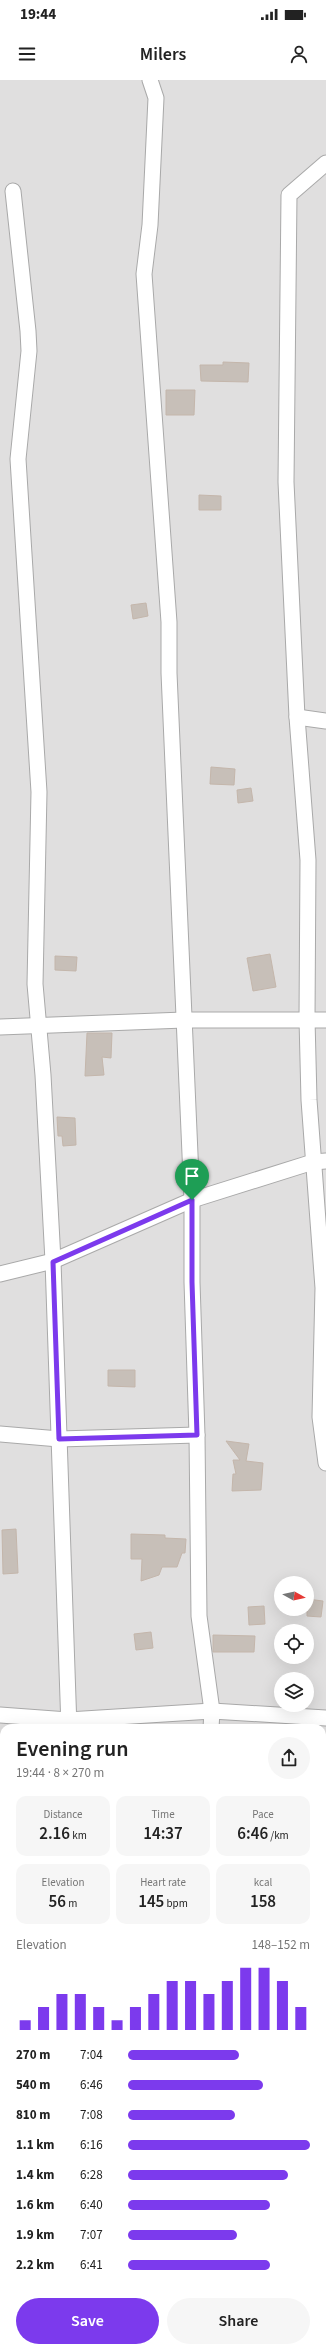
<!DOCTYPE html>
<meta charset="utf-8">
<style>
:root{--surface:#fff;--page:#f6f6f6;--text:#222;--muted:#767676;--accent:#7c3aed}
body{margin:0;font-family:"Source Sans 3",sans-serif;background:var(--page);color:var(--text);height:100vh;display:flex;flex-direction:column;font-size:15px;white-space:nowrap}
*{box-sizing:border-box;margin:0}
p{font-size:13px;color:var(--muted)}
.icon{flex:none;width:22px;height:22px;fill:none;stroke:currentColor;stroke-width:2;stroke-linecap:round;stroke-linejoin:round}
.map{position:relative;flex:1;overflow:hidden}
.drawer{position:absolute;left:0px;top:1644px;width:326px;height:628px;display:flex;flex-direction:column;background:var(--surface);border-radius:12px 12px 0 0;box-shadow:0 4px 16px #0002}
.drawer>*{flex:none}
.needle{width:26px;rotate:98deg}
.buttons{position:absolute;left:274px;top:1496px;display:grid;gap:8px}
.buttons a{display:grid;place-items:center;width:40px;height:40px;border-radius:50%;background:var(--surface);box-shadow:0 4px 16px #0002;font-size:20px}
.pin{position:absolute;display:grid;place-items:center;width:34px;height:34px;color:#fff;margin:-41px -17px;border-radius:50% 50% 50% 0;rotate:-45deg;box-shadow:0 0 4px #0007}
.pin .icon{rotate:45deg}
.round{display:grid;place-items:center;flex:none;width:42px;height:42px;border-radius:21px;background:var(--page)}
.overview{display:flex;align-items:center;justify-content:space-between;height:68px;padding:0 16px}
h1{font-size:22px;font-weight:600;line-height:30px}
.figures{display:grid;grid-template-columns:repeat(3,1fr);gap:6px;height:68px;padding:4px 16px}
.figures div{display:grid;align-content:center;border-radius:10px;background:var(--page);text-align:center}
.figures b{font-size:17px;font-weight:600}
.figures small{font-size:11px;font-weight:400}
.figures p{font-size:11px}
.chart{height:112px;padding:8px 16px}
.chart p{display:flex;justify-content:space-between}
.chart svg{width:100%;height:72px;margin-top:4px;stroke:var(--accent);stroke-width:6}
.primary-button{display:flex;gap:8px;margin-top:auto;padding:8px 16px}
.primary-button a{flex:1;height:46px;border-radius:24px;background:var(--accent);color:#fff;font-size:16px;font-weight:600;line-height:46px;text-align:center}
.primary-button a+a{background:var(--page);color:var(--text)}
ul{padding:0 16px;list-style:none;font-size:13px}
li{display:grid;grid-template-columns:64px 48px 1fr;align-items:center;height:30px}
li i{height:10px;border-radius:5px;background:var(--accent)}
.status{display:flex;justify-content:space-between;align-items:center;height:28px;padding:0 20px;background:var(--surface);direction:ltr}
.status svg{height:11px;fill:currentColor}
header{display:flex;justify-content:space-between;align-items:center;height:52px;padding:0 16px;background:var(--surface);font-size:18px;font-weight:600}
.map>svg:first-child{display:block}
.residential{fill:#e0dfdf;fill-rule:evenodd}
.building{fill:#c7bfb8;stroke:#c4b6ab}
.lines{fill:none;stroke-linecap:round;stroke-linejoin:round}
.street-casing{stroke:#a9a9a9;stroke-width:17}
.street{stroke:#fff;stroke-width:15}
.route-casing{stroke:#fff;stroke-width:8}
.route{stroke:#7c3aed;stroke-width:5}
</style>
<div class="status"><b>19:44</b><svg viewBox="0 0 49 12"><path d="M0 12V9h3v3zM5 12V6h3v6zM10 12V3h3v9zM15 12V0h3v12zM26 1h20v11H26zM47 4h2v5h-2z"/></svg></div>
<header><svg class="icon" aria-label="menu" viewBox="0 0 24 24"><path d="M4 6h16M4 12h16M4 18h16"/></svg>Milers<svg class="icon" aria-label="person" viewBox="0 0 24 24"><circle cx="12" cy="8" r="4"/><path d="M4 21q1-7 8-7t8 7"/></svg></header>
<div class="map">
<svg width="326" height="2272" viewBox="0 0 326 2272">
<rect width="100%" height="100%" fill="#f2efe9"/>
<path class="residential" d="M0 0H326V2272H0ZM281 1503H307V1529H281ZM281 1551H307V1577H281ZM281 1599H307V1625H281ZM4 1648H322V2268H4Z"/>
<g class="building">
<polygon points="223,282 249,283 248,302 201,301 200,285 223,285"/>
<polygon points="166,310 195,310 194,335 166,335"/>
<polygon points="199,415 221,416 221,430 199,430"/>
<polygon points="146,523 148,536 133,539 131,525"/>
<polygon points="211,687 235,689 234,705 210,704"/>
<polygon points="251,708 253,721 238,723 237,710"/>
<polygon points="270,874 276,907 253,911 247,878"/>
<polygon points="55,876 77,877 76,891 55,890"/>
<polygon points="87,953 112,953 111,978 102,977 104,995 85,996"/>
<polygon points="57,1037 75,1038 76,1065 63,1066 62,1056 58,1056"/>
<polygon points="108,1290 135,1290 135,1307 108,1306"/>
<polygon points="226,1361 249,1364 246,1381 263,1383 261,1410 232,1411 233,1394 236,1394 233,1380 240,1380"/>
<polygon points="16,1449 18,1493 3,1494 2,1450"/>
<polygon points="131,1454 165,1455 165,1458 186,1459 185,1473 182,1473 177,1487 162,1487 159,1495 141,1501 142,1479 131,1479"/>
<polygon points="307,1519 323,1521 321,1537 307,1536"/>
<polygon points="264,1526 265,1544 249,1545 248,1527"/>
<polygon points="151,1552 153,1568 136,1570 134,1554"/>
<polygon points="213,1555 255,1556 254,1572 213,1572"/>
</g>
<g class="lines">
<defs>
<g id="street">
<polyline points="150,0 156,18 150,145 144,194 169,542 169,593 192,1120 192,1202 197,1355 199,1536 212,1631 211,1648"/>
<polyline points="326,83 289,115 286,402 297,637 308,780 307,939 309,1020 323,1208 320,1337 326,1383"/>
<polyline points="13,111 28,251 29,271 18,379 39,712 35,904 43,995 53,1181 69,1648"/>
<polyline points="297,637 326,641"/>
<polyline points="0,947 184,940 326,940"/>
<polyline points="0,1194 53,1181 192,1120 313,1082 326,1081"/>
<polyline points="0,1354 59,1359 197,1355"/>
<polyline points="0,1635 68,1640 212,1631 326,1638"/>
<polyline points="0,1930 4,1930"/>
<polyline points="322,1936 326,1936"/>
<polyline points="0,2222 4,2223"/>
<polyline points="322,2224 326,2224"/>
<polyline points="93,2268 93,2272"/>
<polyline points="231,2268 232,2272"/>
</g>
</defs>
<use href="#street" class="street-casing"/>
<use href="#street" class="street"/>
</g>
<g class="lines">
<defs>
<polygon id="route" points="192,1120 192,1202 197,1355 59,1359 53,1182"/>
</defs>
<use href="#route" class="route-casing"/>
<use href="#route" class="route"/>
</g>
</svg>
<div class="buttons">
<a><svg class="needle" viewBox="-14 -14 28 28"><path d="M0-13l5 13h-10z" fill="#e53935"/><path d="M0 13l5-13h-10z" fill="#767676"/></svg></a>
<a><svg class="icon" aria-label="locate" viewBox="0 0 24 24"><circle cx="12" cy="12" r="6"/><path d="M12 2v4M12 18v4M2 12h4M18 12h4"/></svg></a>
<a><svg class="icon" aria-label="layers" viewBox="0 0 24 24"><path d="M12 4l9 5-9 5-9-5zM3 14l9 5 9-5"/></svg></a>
</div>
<div class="pin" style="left:192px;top:1120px;background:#1e9e55"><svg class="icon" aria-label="arrive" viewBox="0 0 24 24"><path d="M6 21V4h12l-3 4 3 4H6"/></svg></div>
<section class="drawer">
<div class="overview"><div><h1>Evening run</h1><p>19:44 · 8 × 270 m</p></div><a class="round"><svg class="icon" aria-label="share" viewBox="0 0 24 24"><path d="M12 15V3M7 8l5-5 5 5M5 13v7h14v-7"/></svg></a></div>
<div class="figures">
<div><p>Distance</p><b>2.16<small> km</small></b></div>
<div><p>Time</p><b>14:37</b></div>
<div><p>Pace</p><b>6:46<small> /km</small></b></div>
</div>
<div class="figures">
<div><p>Elevation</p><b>56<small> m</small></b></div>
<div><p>Heart rate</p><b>145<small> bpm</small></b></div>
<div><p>kcal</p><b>158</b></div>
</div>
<div class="chart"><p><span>Elevation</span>148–152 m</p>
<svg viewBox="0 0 160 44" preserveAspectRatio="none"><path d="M5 44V38M15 44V30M25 44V22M35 44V22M45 44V30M55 44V38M65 44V30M75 44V22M85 44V14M95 44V14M105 44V22M115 44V14M125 44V6M135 44V6M145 44V14M155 44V30"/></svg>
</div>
<ul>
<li><b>270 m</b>7:04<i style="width:61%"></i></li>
<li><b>540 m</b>6:46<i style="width:74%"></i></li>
<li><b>810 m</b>7:08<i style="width:59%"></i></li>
<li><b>1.1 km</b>6:16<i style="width:100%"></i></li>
<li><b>1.4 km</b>6:28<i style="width:88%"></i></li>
<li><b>1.6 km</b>6:40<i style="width:78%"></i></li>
<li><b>1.9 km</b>7:07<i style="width:60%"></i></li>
<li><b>2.2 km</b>6:41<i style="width:78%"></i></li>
</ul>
<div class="primary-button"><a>Save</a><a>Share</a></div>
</section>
</div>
